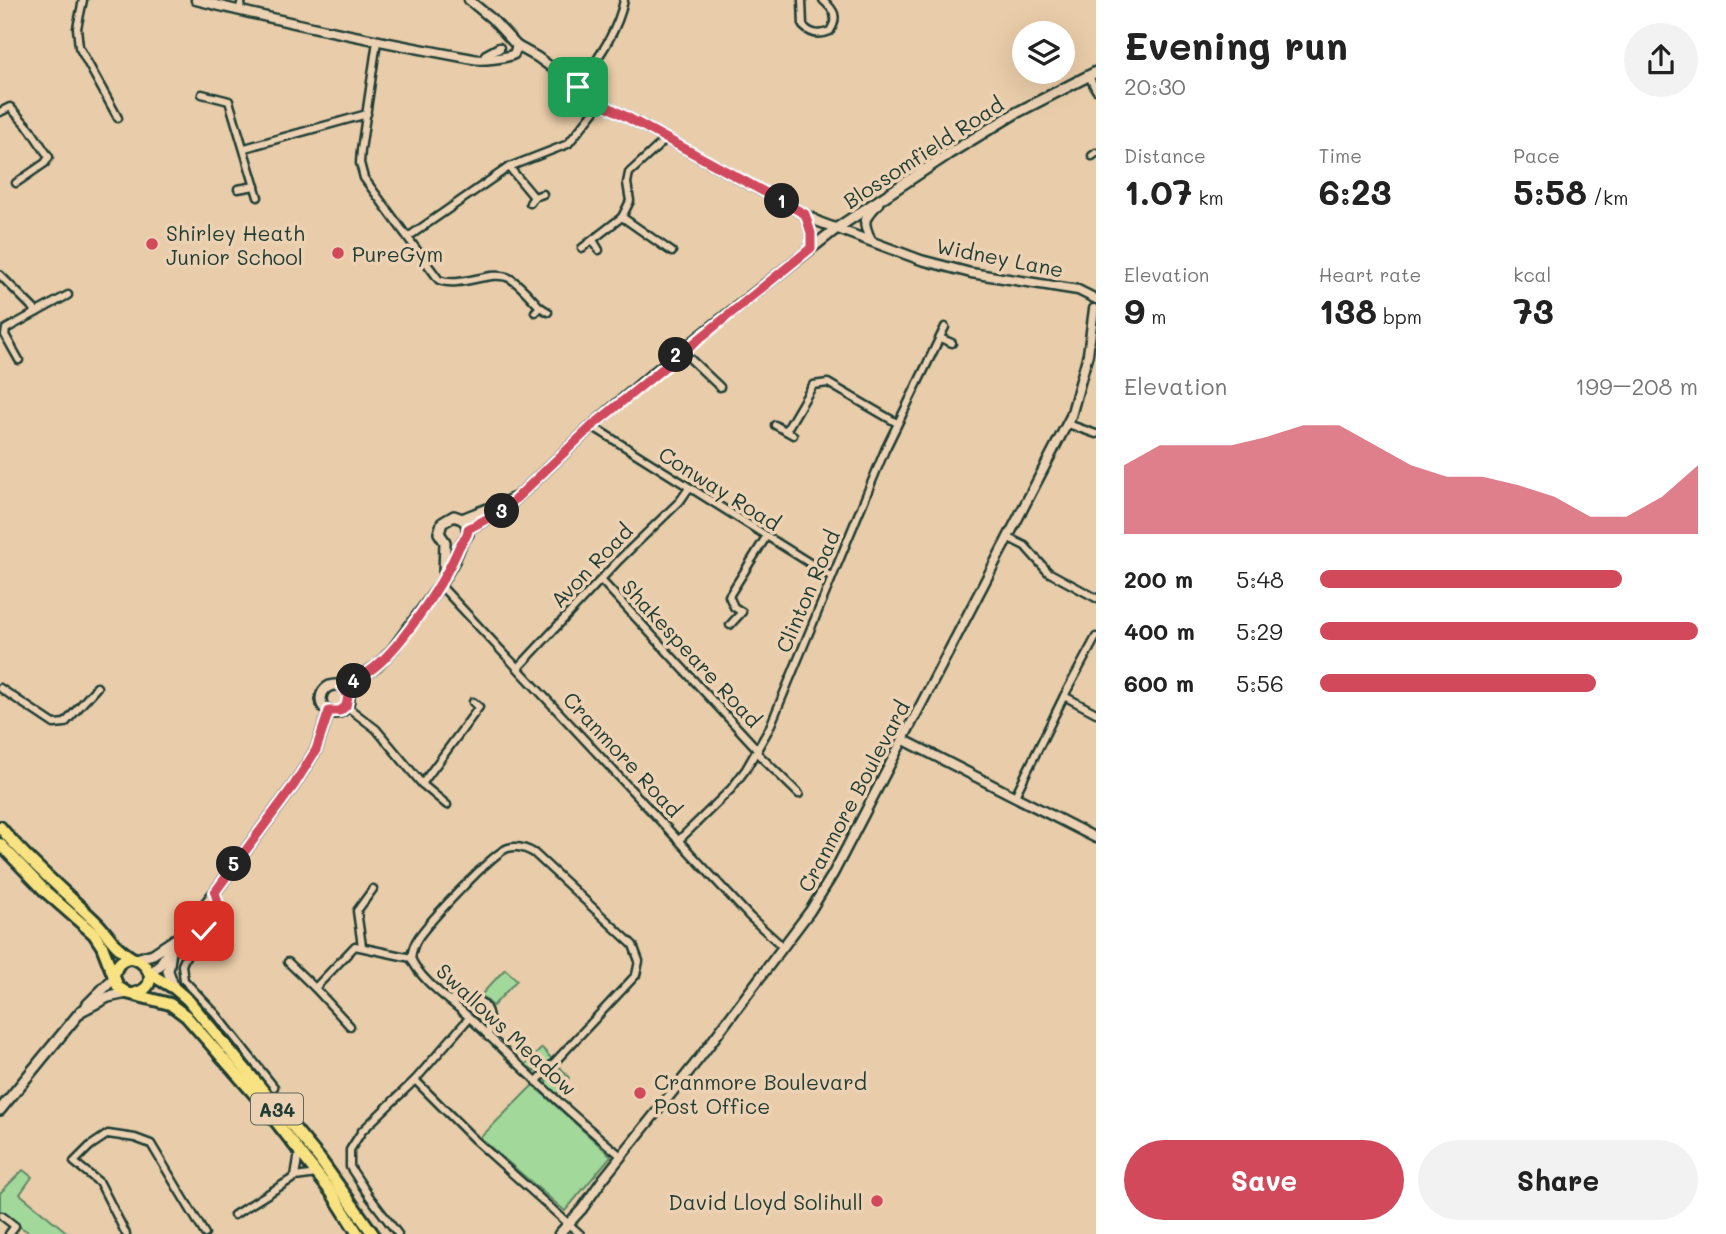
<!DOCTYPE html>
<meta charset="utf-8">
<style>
:root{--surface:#fff;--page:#f2f2f2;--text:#222;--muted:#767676;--accent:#d1495b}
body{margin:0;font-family:Mali,sans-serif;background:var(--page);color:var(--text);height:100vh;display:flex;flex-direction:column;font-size:26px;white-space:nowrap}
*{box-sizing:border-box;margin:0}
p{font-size:23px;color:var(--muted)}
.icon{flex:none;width:38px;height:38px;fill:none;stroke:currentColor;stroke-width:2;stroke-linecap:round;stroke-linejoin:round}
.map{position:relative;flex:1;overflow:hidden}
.sheet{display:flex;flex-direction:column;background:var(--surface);width:630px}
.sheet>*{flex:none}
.controls{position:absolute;left:1012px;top:21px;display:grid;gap:14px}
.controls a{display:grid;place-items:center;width:63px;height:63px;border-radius:50%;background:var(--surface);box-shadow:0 7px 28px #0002;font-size:35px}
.pin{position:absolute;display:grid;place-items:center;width:60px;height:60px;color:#fff;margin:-30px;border-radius:14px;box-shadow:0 4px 10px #0006}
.km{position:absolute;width:35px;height:35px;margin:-18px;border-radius:50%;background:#222;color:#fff;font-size:19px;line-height:35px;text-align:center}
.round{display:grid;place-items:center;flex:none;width:74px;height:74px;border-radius:37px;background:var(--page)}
.overview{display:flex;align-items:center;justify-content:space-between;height:119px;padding:0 28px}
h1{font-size:38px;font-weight:700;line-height:52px}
.metrics{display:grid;grid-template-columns:repeat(3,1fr);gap:10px;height:119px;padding:7px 28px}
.metrics div{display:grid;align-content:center}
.metrics b{font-size:35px;font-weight:700}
.metrics small{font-size:19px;font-weight:400}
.metrics p{font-size:19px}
.chart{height:196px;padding:14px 28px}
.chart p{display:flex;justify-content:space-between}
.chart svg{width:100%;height:126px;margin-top:7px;fill:var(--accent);opacity:.7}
.primary-button{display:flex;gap:14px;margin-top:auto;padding:14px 28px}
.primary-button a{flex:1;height:80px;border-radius:42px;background:var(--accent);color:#fff;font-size:28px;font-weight:700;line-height:80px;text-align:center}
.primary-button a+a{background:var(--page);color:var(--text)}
ul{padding:0 28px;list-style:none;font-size:23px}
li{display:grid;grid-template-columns:112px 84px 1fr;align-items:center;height:52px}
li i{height:18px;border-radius:9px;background:var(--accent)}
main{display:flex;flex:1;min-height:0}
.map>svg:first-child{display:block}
.green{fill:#a3d89b;stroke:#618a68;stroke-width:2}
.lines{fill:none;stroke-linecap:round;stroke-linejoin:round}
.minor-casing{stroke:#1f3d34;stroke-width:11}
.tertiary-casing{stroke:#1f3d34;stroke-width:13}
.secondary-casing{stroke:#1f3d34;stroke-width:14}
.trunk-casing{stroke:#1f3d34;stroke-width:16}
.minor{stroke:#ecd1b3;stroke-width:6}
.tertiary{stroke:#ecd1b3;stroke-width:8}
.secondary{stroke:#ecd1b3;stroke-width:9}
.trunk{stroke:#f8e281;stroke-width:10}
.route-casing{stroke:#fff;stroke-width:14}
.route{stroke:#d1495b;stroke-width:9}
.poi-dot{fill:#d1495b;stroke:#ecd1b3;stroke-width:2.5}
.labels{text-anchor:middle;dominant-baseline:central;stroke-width:7;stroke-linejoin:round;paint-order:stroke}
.shield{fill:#ecd1b3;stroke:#5c695a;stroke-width:2}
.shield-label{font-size:19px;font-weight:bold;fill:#1f3d34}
.street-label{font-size:21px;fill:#1f3d34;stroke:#ecd1b3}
.poi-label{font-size:21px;fill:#1f3d34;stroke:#ecd1b3;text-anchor:start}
</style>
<main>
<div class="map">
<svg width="1096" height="1234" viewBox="0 0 1096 1234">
<rect width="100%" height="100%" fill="#e9cca9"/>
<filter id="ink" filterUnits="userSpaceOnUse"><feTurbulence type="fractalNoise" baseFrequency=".0143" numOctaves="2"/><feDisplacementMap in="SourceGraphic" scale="14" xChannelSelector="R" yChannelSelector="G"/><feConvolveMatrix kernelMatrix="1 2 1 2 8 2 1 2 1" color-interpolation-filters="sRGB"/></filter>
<g filter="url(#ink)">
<g class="green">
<polygon points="505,969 517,980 493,1006 481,995"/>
<polygon points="542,1048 552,1059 539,1073 525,1065"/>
<polygon points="560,1067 569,1078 557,1094 546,1085 546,1081"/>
<polygon points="533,1085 611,1156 565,1211 480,1138"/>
<polygon points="23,1170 32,1177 20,1194 69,1234 32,1234 0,1215 0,1193"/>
</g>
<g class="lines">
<defs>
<g id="minor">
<polyline points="83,0 77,28 79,47 118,118"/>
<path d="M802 0 803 26C811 34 819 36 830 31 839 17 834 10 823 0"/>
<polyline points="239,11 242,0"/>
<path d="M377 41 361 150 360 163 364 178 439 280C461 289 493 268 511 279 522 286 531 298 540 307"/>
<polyline points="1089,76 1096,90"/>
<path d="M578 87C596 61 618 32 624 0"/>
<polyline points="202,94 229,101 258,197"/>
<polyline points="0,112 10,107 30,129 49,157 45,163 16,183"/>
<polyline points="245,148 367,114"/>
<polyline points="1092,156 1096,153"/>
<polyline points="509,167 534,197"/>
<polyline points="238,189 255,186"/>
<polyline points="530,203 534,197 543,194"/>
<polyline points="622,217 672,252"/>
<polyline points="408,237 509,167 568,144 601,103"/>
<polyline points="593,240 599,250"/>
<polyline points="582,248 622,217 630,201 627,183 629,173 666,139"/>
<polyline points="0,275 37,312"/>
<polyline points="535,312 540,307 548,312"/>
<polyline points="940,338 952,343"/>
<polyline points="682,351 720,387"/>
<polyline points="19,360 5,335 6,329 68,295"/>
<polyline points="1068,424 1096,434"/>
<polyline points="775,425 793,435"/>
<polyline points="592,426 832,577"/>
<polyline points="786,431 813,385 828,383 897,423"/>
<polyline points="1009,538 1025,546 1048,572 1096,598"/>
<polyline points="601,580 758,750"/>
<polyline points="440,585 750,917 782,946"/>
<polyline points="730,625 742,612 734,607 729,596 766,537"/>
<polyline points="519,667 619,560 680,501 689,488"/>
<polyline points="0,688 54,724 65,723 97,687"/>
<polyline points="1064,696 1096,713"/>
<polyline points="346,706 376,729 422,784 447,805"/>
<polyline points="756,752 799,794"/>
<polyline points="422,784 479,707 473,702"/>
<polyline points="1015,796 1064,696 1096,637"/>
<polyline points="679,840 731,789 746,769 769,729 885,450 945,327"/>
<polyline points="215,892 220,911 187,954 182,965 184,980 216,1014 274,1087"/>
<polyline points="362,946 357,911 373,889"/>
<path d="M411 958C412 951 414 944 418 938 429 922 492 853 508 848 518 845 526 848 534 853L633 945 639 961 636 975 536 1082"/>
<path d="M288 962 315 988 355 946 411 958C420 981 453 1002 471 1019 520 1066 569 1113 621 1156"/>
<polyline points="315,988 350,1026"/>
<path d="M449 1000C481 992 494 1005 488 1037"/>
<polyline points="415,1080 475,1140 580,1234"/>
<polyline points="295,1177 299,1152"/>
<polyline points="234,1215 295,1177 317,1174"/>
<polyline points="2,1216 15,1226 9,1234"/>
<polyline points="126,1234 100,1183 74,1162 90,1146 108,1134 135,1138 151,1144 205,1234"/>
<polyline points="398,1234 369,1196 350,1167 350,1150 362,1131 415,1080 469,1018"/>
</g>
<g id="tertiary">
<path d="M196 0C287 23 380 42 473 59 481 61 507 58 514 54L517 46 492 19 469 0"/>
<polyline points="517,46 537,57 601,103 819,222 921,260 971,273 1078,290 1096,299"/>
<polyline points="486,55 499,48"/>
<polyline points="805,214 811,233 811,248"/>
<path d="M871 241C862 220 863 220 878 204"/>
<polyline points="904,740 1096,838"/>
<polyline points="559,1234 582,1209 603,1179 698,1060 810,911 833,874 1071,416 1088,354 1094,309"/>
</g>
<g id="secondary">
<polyline points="468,529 505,509 592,426 650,376 837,228 950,153 1016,113 1096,72"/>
<polyline points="444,574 445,542 439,533 442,523 454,516 462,519 515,498"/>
<circle cx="335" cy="699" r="14"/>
<polyline points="343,688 377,666 393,649 440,585 454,561 461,544 468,534 466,523 462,519"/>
<polyline points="171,951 168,971 174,988"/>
<polyline points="136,959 153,954 180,936 215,892 294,785 316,750 329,711"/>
<polyline points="150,974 159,966 177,940"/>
<polyline points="87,1005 114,978"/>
<polyline points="0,1110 81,1011 108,997 127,993"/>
</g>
<g id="trunk">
<path d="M0 827C28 861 62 889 94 920 109 934 112 946 132 958"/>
<polyline points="0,844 46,892 94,934 102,946 118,987 127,993 170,1004 186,1016 256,1096 332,1193 358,1234"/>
<polyline points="150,974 174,988 188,1000 319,1158 373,1234"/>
<path d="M114 975C125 932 176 984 133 994"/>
</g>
</defs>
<use href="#minor" class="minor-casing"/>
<use href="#tertiary" class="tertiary-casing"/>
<use href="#secondary" class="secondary-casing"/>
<use href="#trunk" class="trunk-casing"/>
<use href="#minor" class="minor"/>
<use href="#tertiary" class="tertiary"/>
<use href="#secondary" class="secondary"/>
<use href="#trunk" class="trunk"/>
</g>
</g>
<g class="lines" filter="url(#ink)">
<defs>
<path id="route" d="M204 931 220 911 215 892 294 785 316 750 329 711H340L346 706 348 696 343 688C354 681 365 675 375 667 403 644 445 581 459 547 462 540 468 538 468 529L505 509 592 426 811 248V233L805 214 601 103 578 87"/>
</defs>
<use href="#route" class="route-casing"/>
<use href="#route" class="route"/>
</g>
<g class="poi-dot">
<circle cx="152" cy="244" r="7"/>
<circle cx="338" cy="253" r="7"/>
<circle cx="640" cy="1093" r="7"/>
<circle cx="877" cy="1201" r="7"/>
</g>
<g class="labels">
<rect class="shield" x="251" y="1093.5" width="52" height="31" rx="5"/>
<g class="shield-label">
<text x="277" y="1109">A34</text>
</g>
<g class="street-label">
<text transform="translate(923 152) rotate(-33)">Blossomfield Road</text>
<text transform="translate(1000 257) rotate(11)">Widney Lane</text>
<text transform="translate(720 488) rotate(32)">Conway Road</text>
<text transform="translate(591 565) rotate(-46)">Avon Road</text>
<text transform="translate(807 591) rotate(-67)">Clinton Road</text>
<text transform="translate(692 653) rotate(47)">Shakespeare Road</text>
<text transform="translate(623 754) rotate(47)">Cranmore Road</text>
<text transform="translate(853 796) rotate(-62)">Cranmore Boulevard</text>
<text transform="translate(507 1029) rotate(43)">Swallows Meadow</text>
</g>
<g class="poi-label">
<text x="166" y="232">Shirley Heath<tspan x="166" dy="24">Junior School</tspan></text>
<text x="352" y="253">PureGym</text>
<text x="654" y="1081">Cranmore Boulevard<tspan x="654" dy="24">Post Office</tspan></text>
<text x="863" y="1201" text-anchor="end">David Lloyd Solihull</text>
</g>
</g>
</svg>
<div class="controls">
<a><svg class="icon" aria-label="layers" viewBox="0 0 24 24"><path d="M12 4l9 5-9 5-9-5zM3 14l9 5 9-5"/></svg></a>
</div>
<div class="pin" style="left:578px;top:87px;background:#1e9e55"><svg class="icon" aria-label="arrive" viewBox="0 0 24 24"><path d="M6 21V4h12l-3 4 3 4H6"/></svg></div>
<div class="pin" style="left:204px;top:931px;background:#d93025"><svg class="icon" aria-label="check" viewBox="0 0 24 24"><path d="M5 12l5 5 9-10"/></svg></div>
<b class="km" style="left:782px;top:201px">1</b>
<b class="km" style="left:676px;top:355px">2</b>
<b class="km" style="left:502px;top:511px">3</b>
<b class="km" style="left:354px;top:681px">4</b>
<b class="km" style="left:234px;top:864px">5</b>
</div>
<section class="sheet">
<div class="overview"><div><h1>Evening run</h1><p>20:30</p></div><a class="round"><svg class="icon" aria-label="share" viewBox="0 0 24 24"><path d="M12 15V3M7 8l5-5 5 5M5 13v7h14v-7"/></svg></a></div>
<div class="metrics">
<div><p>Distance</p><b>1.07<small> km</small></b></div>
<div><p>Time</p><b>6:23</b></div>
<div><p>Pace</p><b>5:58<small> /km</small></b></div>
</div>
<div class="metrics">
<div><p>Elevation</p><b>9<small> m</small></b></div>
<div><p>Heart rate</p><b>138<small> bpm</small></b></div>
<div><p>kcal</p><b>73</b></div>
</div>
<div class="chart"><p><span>Elevation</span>199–208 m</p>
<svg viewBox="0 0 160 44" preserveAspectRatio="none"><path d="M0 44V20L10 13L20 13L30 13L40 10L50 6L60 6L70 13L80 20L90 24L100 24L110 27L120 31L130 38L140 38L150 31L160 20V44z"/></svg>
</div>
<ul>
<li><b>200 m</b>5:48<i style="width:80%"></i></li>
<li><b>400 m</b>5:29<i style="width:100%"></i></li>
<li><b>600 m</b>5:56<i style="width:73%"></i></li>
</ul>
<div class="primary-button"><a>Save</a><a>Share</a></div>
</section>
</main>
